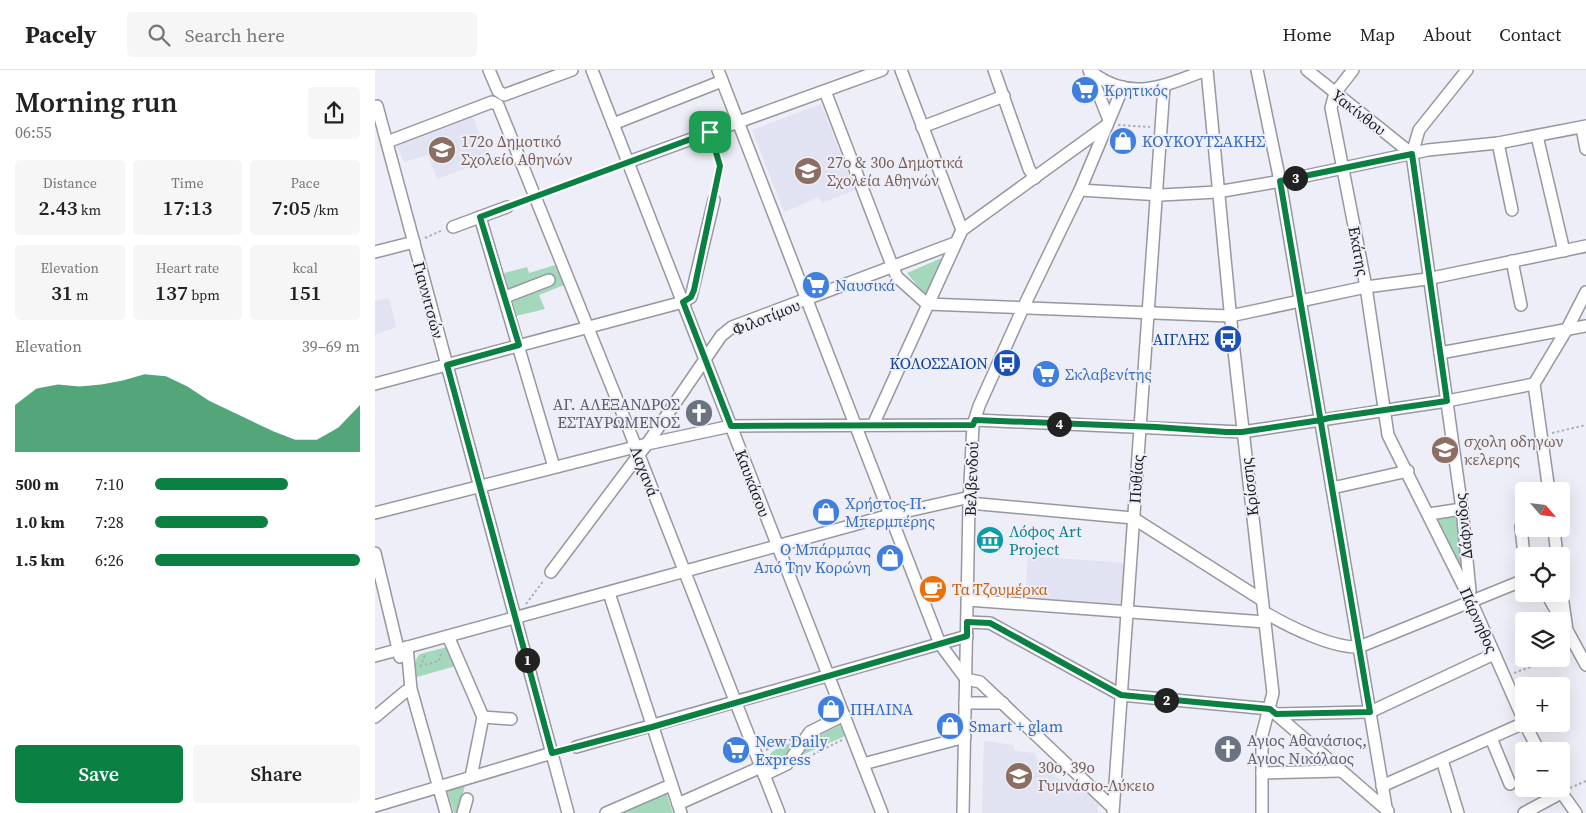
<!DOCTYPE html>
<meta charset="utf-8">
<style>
:root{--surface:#fff;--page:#f6f6f6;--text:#222;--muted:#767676;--line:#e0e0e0;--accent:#0b8043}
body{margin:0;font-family:"Source Serif 4",serif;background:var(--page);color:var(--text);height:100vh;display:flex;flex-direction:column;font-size:19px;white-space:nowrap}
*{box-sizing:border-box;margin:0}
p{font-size:16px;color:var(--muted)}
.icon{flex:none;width:28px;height:28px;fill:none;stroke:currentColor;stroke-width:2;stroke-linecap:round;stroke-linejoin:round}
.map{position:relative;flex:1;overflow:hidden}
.sheet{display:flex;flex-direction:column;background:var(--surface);width:375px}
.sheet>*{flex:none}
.needle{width:32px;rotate:118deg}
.buttons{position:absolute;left:1140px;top:412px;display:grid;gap:10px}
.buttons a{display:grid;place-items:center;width:55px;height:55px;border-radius:5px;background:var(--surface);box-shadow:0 5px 20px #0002;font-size:25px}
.pin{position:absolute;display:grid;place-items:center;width:42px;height:42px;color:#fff;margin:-21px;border-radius:10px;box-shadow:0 2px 8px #0006}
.km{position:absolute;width:25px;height:25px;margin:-12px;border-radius:50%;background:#222;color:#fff;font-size:14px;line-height:25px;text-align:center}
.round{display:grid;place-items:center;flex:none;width:52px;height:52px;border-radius:5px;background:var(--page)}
.head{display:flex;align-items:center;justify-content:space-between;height:85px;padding:0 15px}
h1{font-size:28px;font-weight:600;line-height:38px}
.stats{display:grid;grid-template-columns:repeat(3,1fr);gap:8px;height:85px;padding:5px 15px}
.stats div{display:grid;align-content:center;border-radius:5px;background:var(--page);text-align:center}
.stats b{font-size:21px;font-weight:600}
.stats small{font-size:14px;font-weight:400}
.stats p{font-size:14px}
.chart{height:140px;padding:10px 15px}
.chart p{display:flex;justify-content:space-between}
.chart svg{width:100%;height:90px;margin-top:5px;fill:var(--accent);opacity:.7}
.button{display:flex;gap:10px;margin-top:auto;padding:10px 15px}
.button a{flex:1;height:58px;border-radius:5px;background:var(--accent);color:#fff;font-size:20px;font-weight:600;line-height:58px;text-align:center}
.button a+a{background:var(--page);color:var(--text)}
ul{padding:0 15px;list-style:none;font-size:16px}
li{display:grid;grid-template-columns:80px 60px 1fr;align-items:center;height:38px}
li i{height:12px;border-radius:6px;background:var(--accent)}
header{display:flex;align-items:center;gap:30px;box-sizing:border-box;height:70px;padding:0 25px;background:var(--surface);border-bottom:1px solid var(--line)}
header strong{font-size:24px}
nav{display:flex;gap:28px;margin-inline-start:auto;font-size:18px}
.search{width:350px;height:45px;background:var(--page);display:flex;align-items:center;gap:12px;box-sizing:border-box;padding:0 18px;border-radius:5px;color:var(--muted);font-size:19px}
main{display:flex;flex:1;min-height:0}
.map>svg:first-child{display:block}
.built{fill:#e1e2f2}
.green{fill:#a4d8bd}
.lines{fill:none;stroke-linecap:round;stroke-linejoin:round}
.minor-casing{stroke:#97979f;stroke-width:14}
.path{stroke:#aeaeb5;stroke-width:2;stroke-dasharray:2.5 2.5;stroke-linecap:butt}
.minor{stroke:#fff;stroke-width:11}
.route-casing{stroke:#fff;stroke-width:10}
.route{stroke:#0b8043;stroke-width:6}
.labels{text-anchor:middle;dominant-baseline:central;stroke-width:4;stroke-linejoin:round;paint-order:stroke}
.shop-label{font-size:16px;fill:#366cbe;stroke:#edeef7;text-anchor:start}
.street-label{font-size:16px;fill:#1a1a1d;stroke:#edeef7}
.education-label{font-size:16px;fill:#785e54;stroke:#edeef7;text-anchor:start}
.transit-label{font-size:16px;fill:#164399;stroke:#edeef7;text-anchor:end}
.worship-label{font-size:16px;fill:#5b616d;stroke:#edeef7;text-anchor:end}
.culture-label{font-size:16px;fill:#0d838f;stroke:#edeef7;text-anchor:start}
.food-label{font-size:16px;fill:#c56008;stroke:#edeef7;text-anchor:start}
</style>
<header>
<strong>Pacely</strong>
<div class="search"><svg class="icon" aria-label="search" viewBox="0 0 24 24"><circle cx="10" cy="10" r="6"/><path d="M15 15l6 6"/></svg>Search here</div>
<nav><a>Home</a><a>Map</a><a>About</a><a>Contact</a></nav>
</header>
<main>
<section class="sheet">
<div class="head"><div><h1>Morning run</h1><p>06:55</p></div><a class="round"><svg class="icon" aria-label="share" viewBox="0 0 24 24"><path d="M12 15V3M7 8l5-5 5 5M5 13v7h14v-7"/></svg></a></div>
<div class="stats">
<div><p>Distance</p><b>2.43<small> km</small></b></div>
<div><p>Time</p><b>17:13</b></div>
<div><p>Pace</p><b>7:05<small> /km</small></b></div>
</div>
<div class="stats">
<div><p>Elevation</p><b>31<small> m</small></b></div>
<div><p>Heart rate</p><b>137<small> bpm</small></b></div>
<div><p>kcal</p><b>151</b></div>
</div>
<div class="chart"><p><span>Elevation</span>39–69 m</p>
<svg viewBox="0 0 160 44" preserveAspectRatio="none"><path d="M0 44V21L10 13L20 11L30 12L40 11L50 9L60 6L70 7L80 12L90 19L100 24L110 29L120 34L130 38L140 38L150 32L160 21V44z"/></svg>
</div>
<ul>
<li><b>500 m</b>7:10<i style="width:65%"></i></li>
<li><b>1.0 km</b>7:28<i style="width:55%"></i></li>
<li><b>1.5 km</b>6:26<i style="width:100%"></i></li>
</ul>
<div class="button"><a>Save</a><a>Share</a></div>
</section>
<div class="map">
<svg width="1211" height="743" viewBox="0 0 1211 743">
<rect width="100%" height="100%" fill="#edeef7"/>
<g class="built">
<polygon points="446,34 480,120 447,133 444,127 409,142 377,60"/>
<polygon points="97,45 113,86 96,92 97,96 62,109 53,85 29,92 22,76"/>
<polygon points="14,228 21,257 0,265 0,231"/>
<polygon points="653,486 751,493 748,534 650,528"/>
<polygon points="609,671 638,675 640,681 659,683 666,696 695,716 709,720 723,732 723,743 607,743"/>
</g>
<g class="green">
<polygon points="569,187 550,225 532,203"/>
<polygon points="180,195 189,215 164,225 170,239 141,246 129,203 152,197 154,203"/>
<polygon points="1083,442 1089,495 1081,494 1060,445"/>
<path d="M72 577 81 596 42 607C40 598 38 591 45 584Z"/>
<polygon points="465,655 470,666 427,685 435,670"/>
<path d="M423 671 412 686 392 696C392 678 408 676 423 671Z"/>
<polygon points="90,714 84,743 79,743 72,720"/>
<polygon points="291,722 298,743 244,743"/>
</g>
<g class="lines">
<defs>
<g id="minor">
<polyline points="114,0 123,21 129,25 197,0"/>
<polyline points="217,0 507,743"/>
<polyline points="343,0 565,574 591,609"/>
<polyline points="526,0 587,160"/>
<polyline points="619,0 654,99 660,108"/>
<polyline points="714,0 734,50"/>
<polyline points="832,0 858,272 898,623 887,665 887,743"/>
<polyline points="882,0 905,111 1012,743"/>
<polyline points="932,0 1037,84"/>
<polyline points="978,0 960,23 956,38 991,217 1013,365 1096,531 1149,651"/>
<polyline points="1092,0 1044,60 1037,84 1087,439 1095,521"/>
<path d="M715 1C755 33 789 16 831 0"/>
<polyline points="450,21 518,198 522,207 552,234 855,246 991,217 1052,209 1211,176"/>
<polyline points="2,36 193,743"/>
<polyline points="238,54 347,11"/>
<polyline points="547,57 629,26"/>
<polyline points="1207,58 1211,79"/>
<polyline points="1162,66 1189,181"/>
<polyline points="12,72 117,32 123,35 253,357 404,743"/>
<polyline points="1123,73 1137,140"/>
<polyline points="253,92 507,0"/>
<polyline points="705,120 786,125 842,122 912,110 1053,80 1123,73 1211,56"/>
<polyline points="105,147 179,397"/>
<polyline points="78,157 132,137"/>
<polyline points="0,182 39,172"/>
<polyline points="1137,191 1146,235"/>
<polyline points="130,227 174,210"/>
<polyline points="1065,283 1211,256"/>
<polyline points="0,314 308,232 316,227 339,130"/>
<polyline points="600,350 867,362 1072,331 1159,314"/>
<polyline points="498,355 587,160 732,55"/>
<polyline points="957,418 1033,401"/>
<polyline points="1174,421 1159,314 1192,259 1211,222"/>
<polyline points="594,433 758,448 887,530"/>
<polyline points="0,443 272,374 356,356 598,355"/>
<polyline points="1054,444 1087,439"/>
<polyline points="1146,457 1149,486"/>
<polyline points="1179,459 1182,486"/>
<polyline points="0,483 25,587"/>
<polyline points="176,502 272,374 346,266 357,257 580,173"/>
<polyline points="1186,519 1192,560 1211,595"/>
<polyline points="234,523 306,743"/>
<polyline points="1172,524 1188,553"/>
<polyline points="593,530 890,552"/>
<path d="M889 542C913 556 956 578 984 577L1149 510"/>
<polyline points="592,552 615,553 746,625 895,639 1013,741"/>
<polyline points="73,566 108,647 96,707"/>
<polyline points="32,577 36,619 71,743"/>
<polyline points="0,586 515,445 595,427"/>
<polyline points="591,609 605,612 738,738"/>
<polyline points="590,633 628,633"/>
<polyline points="901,644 995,642 1119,584"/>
<polyline points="0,647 31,621"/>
<polyline points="108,647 136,649"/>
<polyline points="1150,654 1164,681"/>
<polyline points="1116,668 1135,714"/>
<polyline points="201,677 592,566"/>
<polyline points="1067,690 1083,743"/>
<polyline points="488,694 590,667"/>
<polyline points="887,703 965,701"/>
<polyline points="389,705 412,694 435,662 469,645"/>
<polyline points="1007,716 1149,653"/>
<polyline points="1184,719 1201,743"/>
<polyline points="303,734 386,697"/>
<polyline points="0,736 177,683"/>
<polyline points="88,743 92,729"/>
<polyline points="231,743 296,715"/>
<polyline points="588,743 594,433 598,355 604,336 648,238 705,120 748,17"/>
<polyline points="738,743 789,16"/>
<polyline points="1149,743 1186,723"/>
</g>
</defs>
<use href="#minor" class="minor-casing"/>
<g class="path">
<polyline points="743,55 775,57"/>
<polyline points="338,71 345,96 341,120"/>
<polyline points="171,123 243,95"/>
<polyline points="50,168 68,160"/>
<polyline points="1177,363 1211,355"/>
<polyline points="151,534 169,510"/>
<polyline points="1186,585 1192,583"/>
<polyline points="45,596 64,591 67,581"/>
<polyline points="45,597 51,583"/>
<polyline points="1139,603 1177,589"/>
<polyline points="391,680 417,669"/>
<polyline points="429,689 467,670"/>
<polyline points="1195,718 1211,711"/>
</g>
<use href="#minor" class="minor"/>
</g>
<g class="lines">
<defs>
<path id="route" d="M335 62 105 147 144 275 72 295 177 683 277 657 592 566V552L615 553 746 625 895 639 901 644 995 642C965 465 935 288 905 111L1037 84 1072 331 954 348 946 350 867 362H851L781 357 600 350 598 355 356 356 308 232 316 227 319 220 345 96 335 62"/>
</defs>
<use href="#route" class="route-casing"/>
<use href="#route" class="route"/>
</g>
<defs>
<symbol id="supermarket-disc" viewBox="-11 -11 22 22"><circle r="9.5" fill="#3f7fe0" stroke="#edeef7"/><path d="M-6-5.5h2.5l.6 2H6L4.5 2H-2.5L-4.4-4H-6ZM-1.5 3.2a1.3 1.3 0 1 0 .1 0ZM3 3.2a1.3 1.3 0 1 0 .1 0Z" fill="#fff"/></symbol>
<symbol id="shop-disc" viewBox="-11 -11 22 22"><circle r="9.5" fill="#3f7fe0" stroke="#edeef7"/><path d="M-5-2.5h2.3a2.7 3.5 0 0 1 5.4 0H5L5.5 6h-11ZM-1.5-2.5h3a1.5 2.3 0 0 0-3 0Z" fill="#fff"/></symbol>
<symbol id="school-disc" viewBox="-11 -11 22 22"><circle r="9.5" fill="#8d6e63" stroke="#edeef7"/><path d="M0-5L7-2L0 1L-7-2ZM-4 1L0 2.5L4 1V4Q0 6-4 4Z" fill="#fff"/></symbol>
<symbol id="bus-disc" viewBox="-11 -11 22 22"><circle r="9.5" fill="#1a4fb4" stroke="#edeef7"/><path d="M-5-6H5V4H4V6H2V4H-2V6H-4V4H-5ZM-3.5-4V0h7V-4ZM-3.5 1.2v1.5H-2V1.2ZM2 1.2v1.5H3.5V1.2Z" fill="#fff"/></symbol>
<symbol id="church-disc" viewBox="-11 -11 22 22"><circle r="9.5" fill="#6b7280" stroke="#edeef7"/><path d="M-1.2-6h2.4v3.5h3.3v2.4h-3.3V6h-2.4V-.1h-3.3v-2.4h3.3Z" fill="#fff"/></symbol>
<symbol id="museum-disc" viewBox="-11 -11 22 22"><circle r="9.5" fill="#0f9aa8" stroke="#edeef7"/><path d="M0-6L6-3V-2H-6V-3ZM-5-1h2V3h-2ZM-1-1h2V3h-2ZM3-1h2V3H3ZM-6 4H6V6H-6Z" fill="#fff"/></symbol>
<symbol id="cafe-disc" viewBox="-11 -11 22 22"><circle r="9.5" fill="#e8710a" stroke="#edeef7"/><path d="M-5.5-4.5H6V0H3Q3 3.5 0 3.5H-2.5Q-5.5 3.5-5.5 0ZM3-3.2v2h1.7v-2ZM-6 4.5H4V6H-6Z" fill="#fff"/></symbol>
</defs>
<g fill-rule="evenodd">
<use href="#supermarket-disc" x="694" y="4" width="32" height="32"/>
<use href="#shop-disc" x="732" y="55" width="32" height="32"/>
<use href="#school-disc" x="51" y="64" width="32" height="32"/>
<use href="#school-disc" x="417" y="85" width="32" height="32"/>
<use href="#supermarket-disc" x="425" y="199" width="32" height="32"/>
<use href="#bus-disc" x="837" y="253" width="32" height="32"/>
<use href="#bus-disc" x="616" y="277" width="32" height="32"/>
<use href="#supermarket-disc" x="655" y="288" width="32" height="32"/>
<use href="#church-disc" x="308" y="327" width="32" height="32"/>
<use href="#school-disc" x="1054" y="364" width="32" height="32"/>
<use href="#shop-disc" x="435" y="426" width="32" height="32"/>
<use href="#museum-disc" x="599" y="454" width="32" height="32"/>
<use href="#shop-disc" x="499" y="472" width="32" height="32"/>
<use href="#cafe-disc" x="542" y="503" width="32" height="32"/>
<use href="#shop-disc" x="440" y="623" width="32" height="32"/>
<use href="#shop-disc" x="559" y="640" width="32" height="32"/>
<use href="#church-disc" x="837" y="663" width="32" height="32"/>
<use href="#supermarket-disc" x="345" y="664" width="32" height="32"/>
<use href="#school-disc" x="628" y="690" width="32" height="32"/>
</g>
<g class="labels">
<g class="shop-label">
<text x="729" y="20">Κρητικός</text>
<text x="767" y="71">ΚΟΥΚΟΥΤΣΑΚΗΣ</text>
<text x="460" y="215">Ναυσικά</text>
<text x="690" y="304">Σκλαβενίτης</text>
<text x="470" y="433">Χρήστος Π.<tspan x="470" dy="18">Μπερμπέρης</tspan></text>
<text x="496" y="479" text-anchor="end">Ο Μπάρμπας<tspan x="496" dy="18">Από Την Κορώνη</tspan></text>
<text x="475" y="639">ΠΗΛΙΝΑ</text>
<text x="594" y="656">Smart + glam</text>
<text x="380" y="671">New Daily<tspan x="380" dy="18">Express</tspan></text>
</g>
<g class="street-label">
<text transform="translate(984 42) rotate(38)">Υακίνθου</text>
<text transform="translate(984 181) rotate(79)">Εκάτης</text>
<text transform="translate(54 230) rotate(75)">Γιαννιτσών</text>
<text transform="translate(391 247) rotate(-22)">Φιλοτίμου</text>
<text transform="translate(270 401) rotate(69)">Λαχανά</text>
<text transform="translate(596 409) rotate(-88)">Βελβενδού</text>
<text transform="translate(761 409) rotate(-86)">Πυθίας</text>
<text transform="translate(378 413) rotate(69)">Καυκάσου</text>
<text transform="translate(874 417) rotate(-97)">Κρίσσης</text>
<text transform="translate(1088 456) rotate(-96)">Δάφνιδος</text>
<text transform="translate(1104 550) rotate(66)">Πάρνηθος</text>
</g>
<g class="education-label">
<text x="86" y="71">172ο Δημοτικό<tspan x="86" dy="18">Σχολείο Αθηνών</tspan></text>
<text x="452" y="92">27ο &amp; 30ο Δημοτικά<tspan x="452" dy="18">Σχολεία Αθηνών</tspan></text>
<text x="1089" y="371">σχολη οδηγων<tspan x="1089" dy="18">κελερης</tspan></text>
<text x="663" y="697">30ο, 39ο<tspan x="663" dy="18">Γυμνάσιο-Λύκειο</tspan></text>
</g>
<g class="transit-label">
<text x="834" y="269">ΑΙΓΛΗΣ</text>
<text x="613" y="293">ΚΟΛΟΣΣΑΙΟΝ</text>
</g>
<g class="worship-label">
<text x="305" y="334">ΑΓ. ΑΛΕΞΑΝΔΡΟΣ<tspan x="305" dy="18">ΕΣΤΑΥΡΩΜΕΝΟΣ</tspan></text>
<text x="872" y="670" text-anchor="start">Αγιος Αθανάσιος,<tspan x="872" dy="18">Αγιος Νικόλαος</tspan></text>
</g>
<g class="culture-label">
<text x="634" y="461">Λόφος Art<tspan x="634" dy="18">Project</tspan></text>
</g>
<g class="food-label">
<text x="577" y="519">Τα Τζουμέρκα</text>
</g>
</g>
</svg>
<div class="buttons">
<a><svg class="needle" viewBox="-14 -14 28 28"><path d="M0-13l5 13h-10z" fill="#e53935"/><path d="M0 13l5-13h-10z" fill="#767676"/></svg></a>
<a><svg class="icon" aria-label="locate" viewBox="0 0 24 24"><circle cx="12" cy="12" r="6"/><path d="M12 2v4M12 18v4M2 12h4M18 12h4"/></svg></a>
<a><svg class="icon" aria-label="layers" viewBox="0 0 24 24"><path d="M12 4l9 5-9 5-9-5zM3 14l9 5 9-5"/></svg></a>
<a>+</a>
<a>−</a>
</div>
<div class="pin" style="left:335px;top:62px;background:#1e9e55"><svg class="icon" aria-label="arrive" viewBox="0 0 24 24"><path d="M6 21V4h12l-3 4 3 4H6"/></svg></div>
<b class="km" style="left:152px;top:590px">1</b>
<b class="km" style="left:791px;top:630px">2</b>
<b class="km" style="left:920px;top:108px">3</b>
<b class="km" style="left:684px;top:354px">4</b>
</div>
</main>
